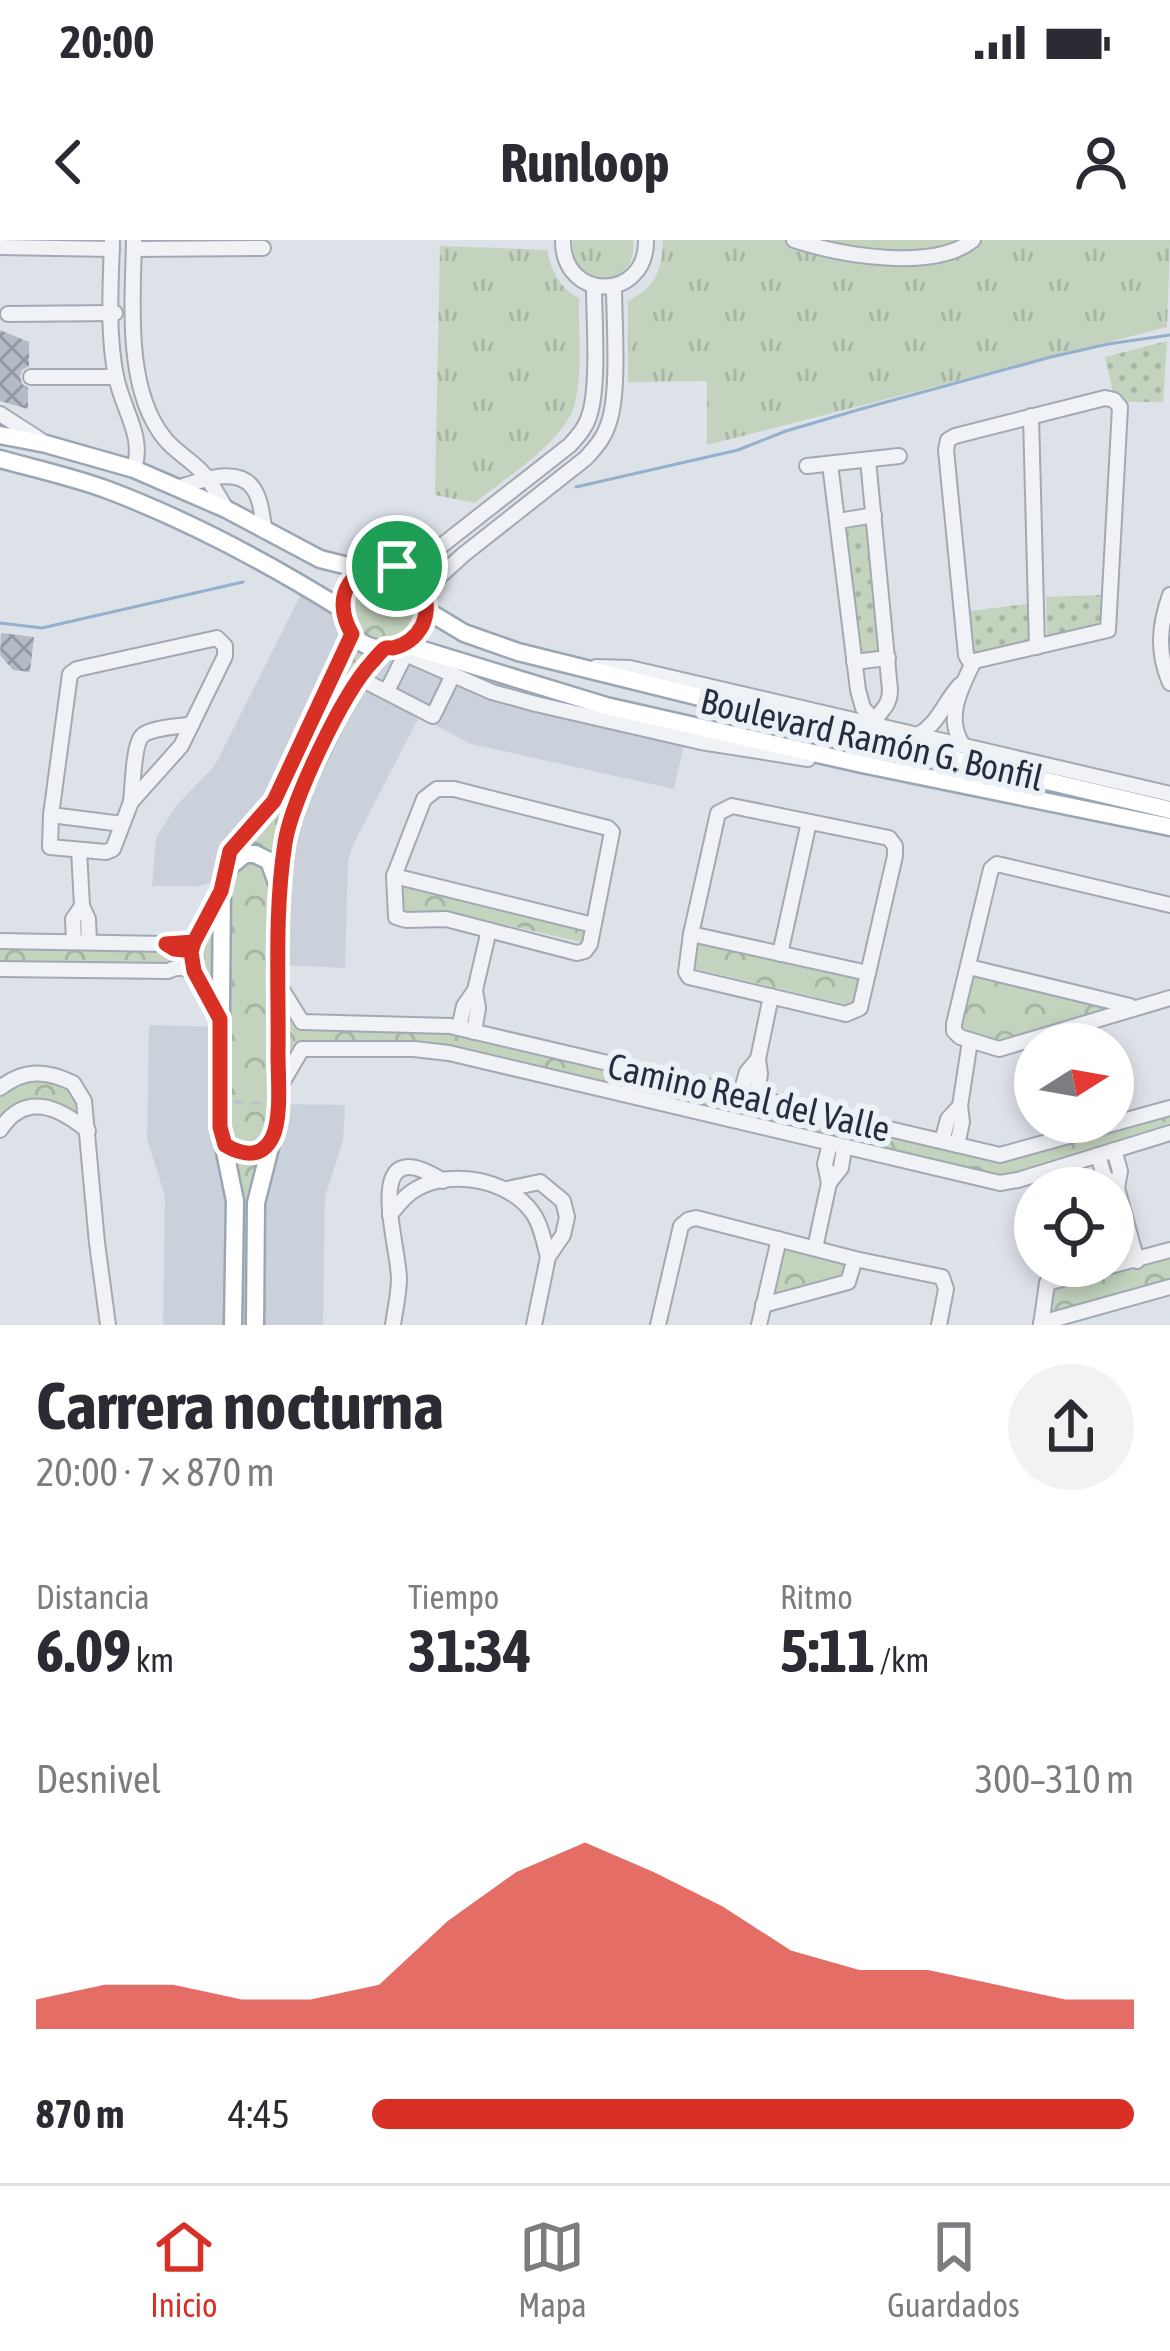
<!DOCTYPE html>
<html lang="es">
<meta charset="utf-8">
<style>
:root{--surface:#fff;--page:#f2f2f3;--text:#2b2b33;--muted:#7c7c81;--line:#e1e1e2;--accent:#d93025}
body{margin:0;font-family:"Asap Condensed",sans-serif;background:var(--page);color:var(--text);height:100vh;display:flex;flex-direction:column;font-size:45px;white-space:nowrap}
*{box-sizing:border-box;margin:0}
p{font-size:39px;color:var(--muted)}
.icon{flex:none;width:66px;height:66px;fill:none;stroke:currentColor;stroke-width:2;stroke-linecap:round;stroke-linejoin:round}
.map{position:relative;height:1085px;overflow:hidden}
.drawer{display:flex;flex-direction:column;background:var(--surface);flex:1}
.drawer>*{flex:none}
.needle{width:78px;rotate:79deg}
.fabs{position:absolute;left:1014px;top:783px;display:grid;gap:24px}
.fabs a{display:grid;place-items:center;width:120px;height:120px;border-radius:50%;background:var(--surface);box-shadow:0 6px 18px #0003;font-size:60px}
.pin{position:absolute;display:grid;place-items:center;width:102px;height:102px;color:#fff;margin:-51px;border:6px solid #fff;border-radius:50%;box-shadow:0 3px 12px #0007}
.round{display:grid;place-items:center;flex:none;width:126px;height:126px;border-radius:63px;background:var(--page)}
.summary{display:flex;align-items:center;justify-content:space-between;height:204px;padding:0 36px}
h1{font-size:66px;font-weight:700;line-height:90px}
.figures{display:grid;grid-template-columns:repeat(3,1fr);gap:18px;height:204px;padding:12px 36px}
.figures div{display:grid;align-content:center}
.figures b{font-size:60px;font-weight:700}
.figures small{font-size:33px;font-weight:400}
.figures p{font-size:33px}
.chart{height:336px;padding:24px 36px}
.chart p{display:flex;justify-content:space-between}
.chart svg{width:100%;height:216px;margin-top:12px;fill:var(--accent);opacity:.7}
ul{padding:0 36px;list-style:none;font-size:39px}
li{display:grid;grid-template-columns:192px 144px 1fr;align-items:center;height:90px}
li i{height:30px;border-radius:15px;background:var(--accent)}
.status{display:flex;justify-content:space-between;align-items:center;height:84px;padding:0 60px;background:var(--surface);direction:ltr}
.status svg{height:33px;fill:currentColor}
header{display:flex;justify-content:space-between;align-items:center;height:156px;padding:0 36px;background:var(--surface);font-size:54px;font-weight:700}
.dock{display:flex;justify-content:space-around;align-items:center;height:168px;border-top:3px solid var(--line);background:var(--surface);font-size:33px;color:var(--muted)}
.dock a{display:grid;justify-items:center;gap:6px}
.dock .active{color:var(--accent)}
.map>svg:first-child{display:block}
.built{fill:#cbd1db}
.grass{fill:url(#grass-tufts)}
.forest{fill:url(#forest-crowns)}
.garden{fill:url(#garden-dots)}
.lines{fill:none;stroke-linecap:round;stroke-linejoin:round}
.stream{stroke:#94b0cd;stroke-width:3}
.building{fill:url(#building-cross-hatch)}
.minor-casing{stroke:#a2a9b3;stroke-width:18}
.major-casing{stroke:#9ba6b5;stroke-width:21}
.path{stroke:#bbbfc7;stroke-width:3;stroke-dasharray:9 9;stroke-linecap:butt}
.minor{stroke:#f0f2f6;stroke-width:14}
.major{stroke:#fff;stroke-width:16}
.route-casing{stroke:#fff;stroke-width:24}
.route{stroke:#d93025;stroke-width:15}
.labels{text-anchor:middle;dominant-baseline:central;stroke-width:12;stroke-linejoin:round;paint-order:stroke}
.street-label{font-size:36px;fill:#252f41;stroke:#ecf1f6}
</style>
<div class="status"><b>20:00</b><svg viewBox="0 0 49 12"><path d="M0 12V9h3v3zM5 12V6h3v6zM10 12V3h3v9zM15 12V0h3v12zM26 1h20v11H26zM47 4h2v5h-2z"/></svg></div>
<header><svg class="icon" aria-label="back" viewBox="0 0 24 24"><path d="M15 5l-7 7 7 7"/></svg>Runloop<svg class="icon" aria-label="person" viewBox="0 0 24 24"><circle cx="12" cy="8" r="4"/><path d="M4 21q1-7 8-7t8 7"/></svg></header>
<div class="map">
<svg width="1170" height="1085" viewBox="0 0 1170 1085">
<defs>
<pattern id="grass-tufts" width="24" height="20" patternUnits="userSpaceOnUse" patternTransform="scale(3)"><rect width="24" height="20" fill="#c3d3bd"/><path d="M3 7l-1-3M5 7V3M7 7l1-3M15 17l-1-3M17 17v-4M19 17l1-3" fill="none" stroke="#a7b5a4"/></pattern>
<pattern id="forest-crowns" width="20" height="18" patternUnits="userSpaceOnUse" patternTransform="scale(3)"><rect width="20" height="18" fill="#c3d3bd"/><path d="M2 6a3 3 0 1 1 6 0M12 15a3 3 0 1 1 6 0" fill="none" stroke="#a7b5a4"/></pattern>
<pattern id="garden-dots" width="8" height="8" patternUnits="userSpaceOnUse" patternTransform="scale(3)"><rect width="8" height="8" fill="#c3d3bd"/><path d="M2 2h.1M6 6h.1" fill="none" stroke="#a7b5a4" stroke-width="1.8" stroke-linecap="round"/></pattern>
<pattern id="building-cross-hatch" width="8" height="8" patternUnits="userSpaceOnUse" patternTransform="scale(3)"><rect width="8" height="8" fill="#b4bbc6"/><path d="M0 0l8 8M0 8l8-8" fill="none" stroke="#9298a2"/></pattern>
</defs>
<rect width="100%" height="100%" fill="#dde2e9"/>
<g class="built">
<polygon points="305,346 342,369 345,382 352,394 274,561 223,607 211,643 198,646 152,646 156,598 176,566 215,525"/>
<polygon points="384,409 492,452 685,499 674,549 471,504 419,477 352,607 348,621 345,728 279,725 285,603 348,455"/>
<polygon points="149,785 221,787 233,1085 163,1085 165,956 147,899"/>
<polygon points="277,864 345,865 343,901 325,957 323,1085 255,1085 256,963"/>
</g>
<g class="grass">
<path d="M573 0H633C639 53 568 53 573 0Z"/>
<path d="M663 0H1170L1167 87 707 205V141L628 142V61C656 46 662 31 663 0Z"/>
<path d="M440 6 547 10C551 30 559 48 579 58 578 90 584 142 572 172 556 207 504 239 475 263L435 255Z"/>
</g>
<g class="forest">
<path d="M383 324 396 326 409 332 419 343 425 356 426 370 423 384 415 396 366 428 291 574 279 745 302 782 432 784 988 913 1170 868V893L1018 940 449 813 302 809 278 849 262 932 255 1085H233L231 934 221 779 194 731 0 729V701L194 702 226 632 274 561 352 394C334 362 347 331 383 324Z"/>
<polygon points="401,646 585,688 581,702 450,672 400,671"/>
<polygon points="697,702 859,739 853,766 692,728"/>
<polygon points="969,727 1135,767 999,809 954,791"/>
<polygon points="21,835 73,843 88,891 37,866 0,890 0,848"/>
<polygon points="779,999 855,1019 848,1042 763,1065"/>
<polygon points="1170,1010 1170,1047 1041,1083 1047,1043"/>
</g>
<g class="garden">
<polygon points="1167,101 1163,162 1126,162 1113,152 1105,117"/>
<polygon points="868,283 882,416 860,419 845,285"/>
<polygon points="1103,355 1103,388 1047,402 1046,357"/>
<polygon points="1033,363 1033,401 974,416 970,371"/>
</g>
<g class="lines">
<g class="stream">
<polyline points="576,247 738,210 786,191 861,169 1051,117 1108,104 1170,95"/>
<polyline points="0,383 42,388 243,342"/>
</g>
</g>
<g class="building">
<polygon points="0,90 29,102 29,126 22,130 20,136 22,144 28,148 28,169 0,161"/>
<polygon points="1,393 34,397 30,432 13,430 0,415"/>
</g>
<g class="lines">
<defs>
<g id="minor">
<path d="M112 0C111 44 107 92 116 136 122 169 145 196 134 229"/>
<path d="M134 0C133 60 124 149 165 199 175 211 189 219 200 230 211 241 218 255 226 269"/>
<path d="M563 0C562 62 647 62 646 0"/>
<path d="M794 0C840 15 933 32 973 0"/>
<polyline points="0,7 112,9"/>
<polyline points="134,9 263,8"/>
<polyline points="8,74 115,73"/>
<polyline points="31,137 116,137"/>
<polygon points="1105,158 1114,160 1120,167 1108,390 970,422 966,415 946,210 948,200 955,196"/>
<polyline points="0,174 42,201"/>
<polyline points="1031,176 1037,407"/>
<path d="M868 220 890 450C890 469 877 471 874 485"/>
<polyline points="830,224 858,450 863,468 874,480"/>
<polyline points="807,226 899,216"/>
<path d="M177 248C200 241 242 223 256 253 262 264 262 279 265 291"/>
<polyline points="839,281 874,275"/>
<path d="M396 326 441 306 570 205C579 195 587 186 590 173 599 142 594 80 594 46"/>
<path d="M1170 355C1159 386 1157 413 1170 443"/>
<path d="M425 356 440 336 463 315 586 218C595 208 604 198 608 185 620 154 614 82 614 46"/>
<polygon points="217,398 225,406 225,416 181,506 131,562 113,609 106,612 50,607 51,575 70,434 77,429"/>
<polyline points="392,408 492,452 536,464 701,502 808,519"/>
<polyline points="854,422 888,418"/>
<polyline points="596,427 630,428 1170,554"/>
<polyline points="359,438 433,476 453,435"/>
<polyline points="387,451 405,415"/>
<path d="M918 495C940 482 944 462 960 445"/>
<path d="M963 505C945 479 960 449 973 423"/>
<polygon points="437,549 454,549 608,588 612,592 590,704 585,711 577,713 446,679 406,680 396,677 394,636 424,559"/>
<path d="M131 562C133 547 133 503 143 495 154 487 179 487 192 484"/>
<polygon points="732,566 889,598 895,606 895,616 860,768 846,774 689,737 686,732 691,694 718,573"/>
<polyline points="51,575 122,584"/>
<polyline points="79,610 82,666"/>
<polyline points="394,636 593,685"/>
<polyline points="1170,665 997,624 991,629 954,784 954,791 960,797 999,809 1170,758"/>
<polyline points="691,694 868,733"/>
<path d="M0 701 166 704C178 711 184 710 194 702"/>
<polyline points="74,702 73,679 82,666 88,679 89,702"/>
<polyline points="192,710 221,651"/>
<polyline points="780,714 809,582"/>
<polyline points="969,727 1130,766"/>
<path d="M0 729 168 731C197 716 209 758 221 779"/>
<polyline points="279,745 302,782 450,786 1000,915 1170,868"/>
<polyline points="475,750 489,690"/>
<polyline points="459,788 464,766 475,750 478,768 474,792"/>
<polyline points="758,819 771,756"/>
<path d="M0 848C24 829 46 830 73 843L84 861 97 1003 108 1085"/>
<polyline points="279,848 302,809 414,809 449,813 1000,943 1018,940 1170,893"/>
<polyline points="741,853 747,832 758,819 760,834 756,857"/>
<polyline points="960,866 970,801"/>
<path d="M0 890C25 851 59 867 88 891"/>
<polyline points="942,901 948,879 960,866 962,882 957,905"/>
<polyline points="830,904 825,924 829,943 841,928 844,908"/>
<polyline points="1098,915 1104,936 1117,948 1120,931 1114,910"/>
<polyline points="1117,948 1137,1021"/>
<polyline points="507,949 540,942 563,961 567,977 563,995 548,1017 534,1085"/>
<path d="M390 975C398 965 406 954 418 948 452 929 509 940 532 972 541 984 544 1002 548 1017"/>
<polyline points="815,1008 829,943"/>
<polyline points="763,1065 848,1042 855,1019"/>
<polyline points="1041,1083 1170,1047"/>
<path d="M393 1085C395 1070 399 1054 399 1038 398 1001 360 888 443 941"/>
<polyline points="658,1085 681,986 688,980 696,978 855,1019 942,1037 946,1049 939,1085"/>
<polyline points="759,1085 779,999"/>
<polyline points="1041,1085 1047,1043 1170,1010"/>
</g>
<g id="major">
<polyline points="0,195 46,204 134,229 226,269 320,319 364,330"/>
<path d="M0 219C36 229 73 237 108 250 190 281 268 323 342 369"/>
<circle cx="384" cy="367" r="42"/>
<polyline points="426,370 464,393 518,412 889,504 1170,570"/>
<polyline points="403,404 606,466 862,524 1170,587"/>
<polyline points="224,631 245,614 255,614 269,621 277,643"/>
<path d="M225 905C245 916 254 915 271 900"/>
<polyline points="233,1085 235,961 220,887 222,642 230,611 274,561 352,394"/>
<polyline points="255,1085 256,963 275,888 277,864 279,656 291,574 348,455 366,428 384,409"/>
</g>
</defs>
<use href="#minor" class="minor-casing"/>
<use href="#major" class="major-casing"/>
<polyline class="path" points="234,862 261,863"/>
<use href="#minor" class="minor"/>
<use href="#major" class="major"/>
</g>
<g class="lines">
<defs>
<path id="route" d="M397 326C353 321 329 355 352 394L274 561 230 611 221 651 194 702 184 710 174 709 166 704 194 702 191 712 194 731 220 779V887L225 905C242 915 261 919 272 898 282 879 278 837 278 815 279 745 274 673 285 603 291 562 343 453 372 422 373 421 383 409 384 409 387 407 390 408 393 408 406 405 416 397 422 386 434 360 419 338 397 326"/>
</defs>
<use href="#route" class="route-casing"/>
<use href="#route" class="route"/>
</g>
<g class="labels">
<g class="street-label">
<text transform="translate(872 499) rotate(13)">Boulevard Ramón G. Bonfil</text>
<text transform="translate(749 857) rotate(13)">Camino Real del Valle</text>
</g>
</g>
</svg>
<div class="fabs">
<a><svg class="needle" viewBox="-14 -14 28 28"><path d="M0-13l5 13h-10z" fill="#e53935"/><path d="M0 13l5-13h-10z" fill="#7c7c81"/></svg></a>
<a><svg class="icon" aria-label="locate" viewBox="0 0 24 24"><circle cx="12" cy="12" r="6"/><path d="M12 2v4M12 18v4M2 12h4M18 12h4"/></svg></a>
</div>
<div class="pin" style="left:397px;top:326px;background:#1e9e55"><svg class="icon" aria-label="arrive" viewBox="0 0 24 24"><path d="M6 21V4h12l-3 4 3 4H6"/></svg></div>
</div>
<section class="drawer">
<div class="summary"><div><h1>Carrera nocturna</h1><p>20:00 · 7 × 870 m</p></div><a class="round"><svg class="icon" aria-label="share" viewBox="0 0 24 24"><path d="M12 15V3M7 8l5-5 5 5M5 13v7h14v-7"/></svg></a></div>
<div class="figures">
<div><p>Distancia</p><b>6.09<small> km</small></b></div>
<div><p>Tiempo</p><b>31:34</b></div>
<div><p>Ritmo</p><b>5:11<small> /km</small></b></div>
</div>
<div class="chart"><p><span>Desnivel</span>300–310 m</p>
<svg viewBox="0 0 160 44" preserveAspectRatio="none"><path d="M0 44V38L10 35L20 35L30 38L40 38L50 35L60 22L70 12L80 6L90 12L100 19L110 28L120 32L130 32L140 35L150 38L160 38V44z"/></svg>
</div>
<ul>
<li><b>870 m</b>4:45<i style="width:100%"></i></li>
</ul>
</section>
<nav class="dock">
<a class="active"><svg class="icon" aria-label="home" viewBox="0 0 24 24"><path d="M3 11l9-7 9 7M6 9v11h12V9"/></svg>Inicio</a>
<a><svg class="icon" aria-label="map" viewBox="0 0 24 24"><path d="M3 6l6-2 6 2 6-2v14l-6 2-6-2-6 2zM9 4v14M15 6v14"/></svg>Mapa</a>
<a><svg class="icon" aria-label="saved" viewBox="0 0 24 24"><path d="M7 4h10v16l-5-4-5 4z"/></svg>Guardados</a>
</nav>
